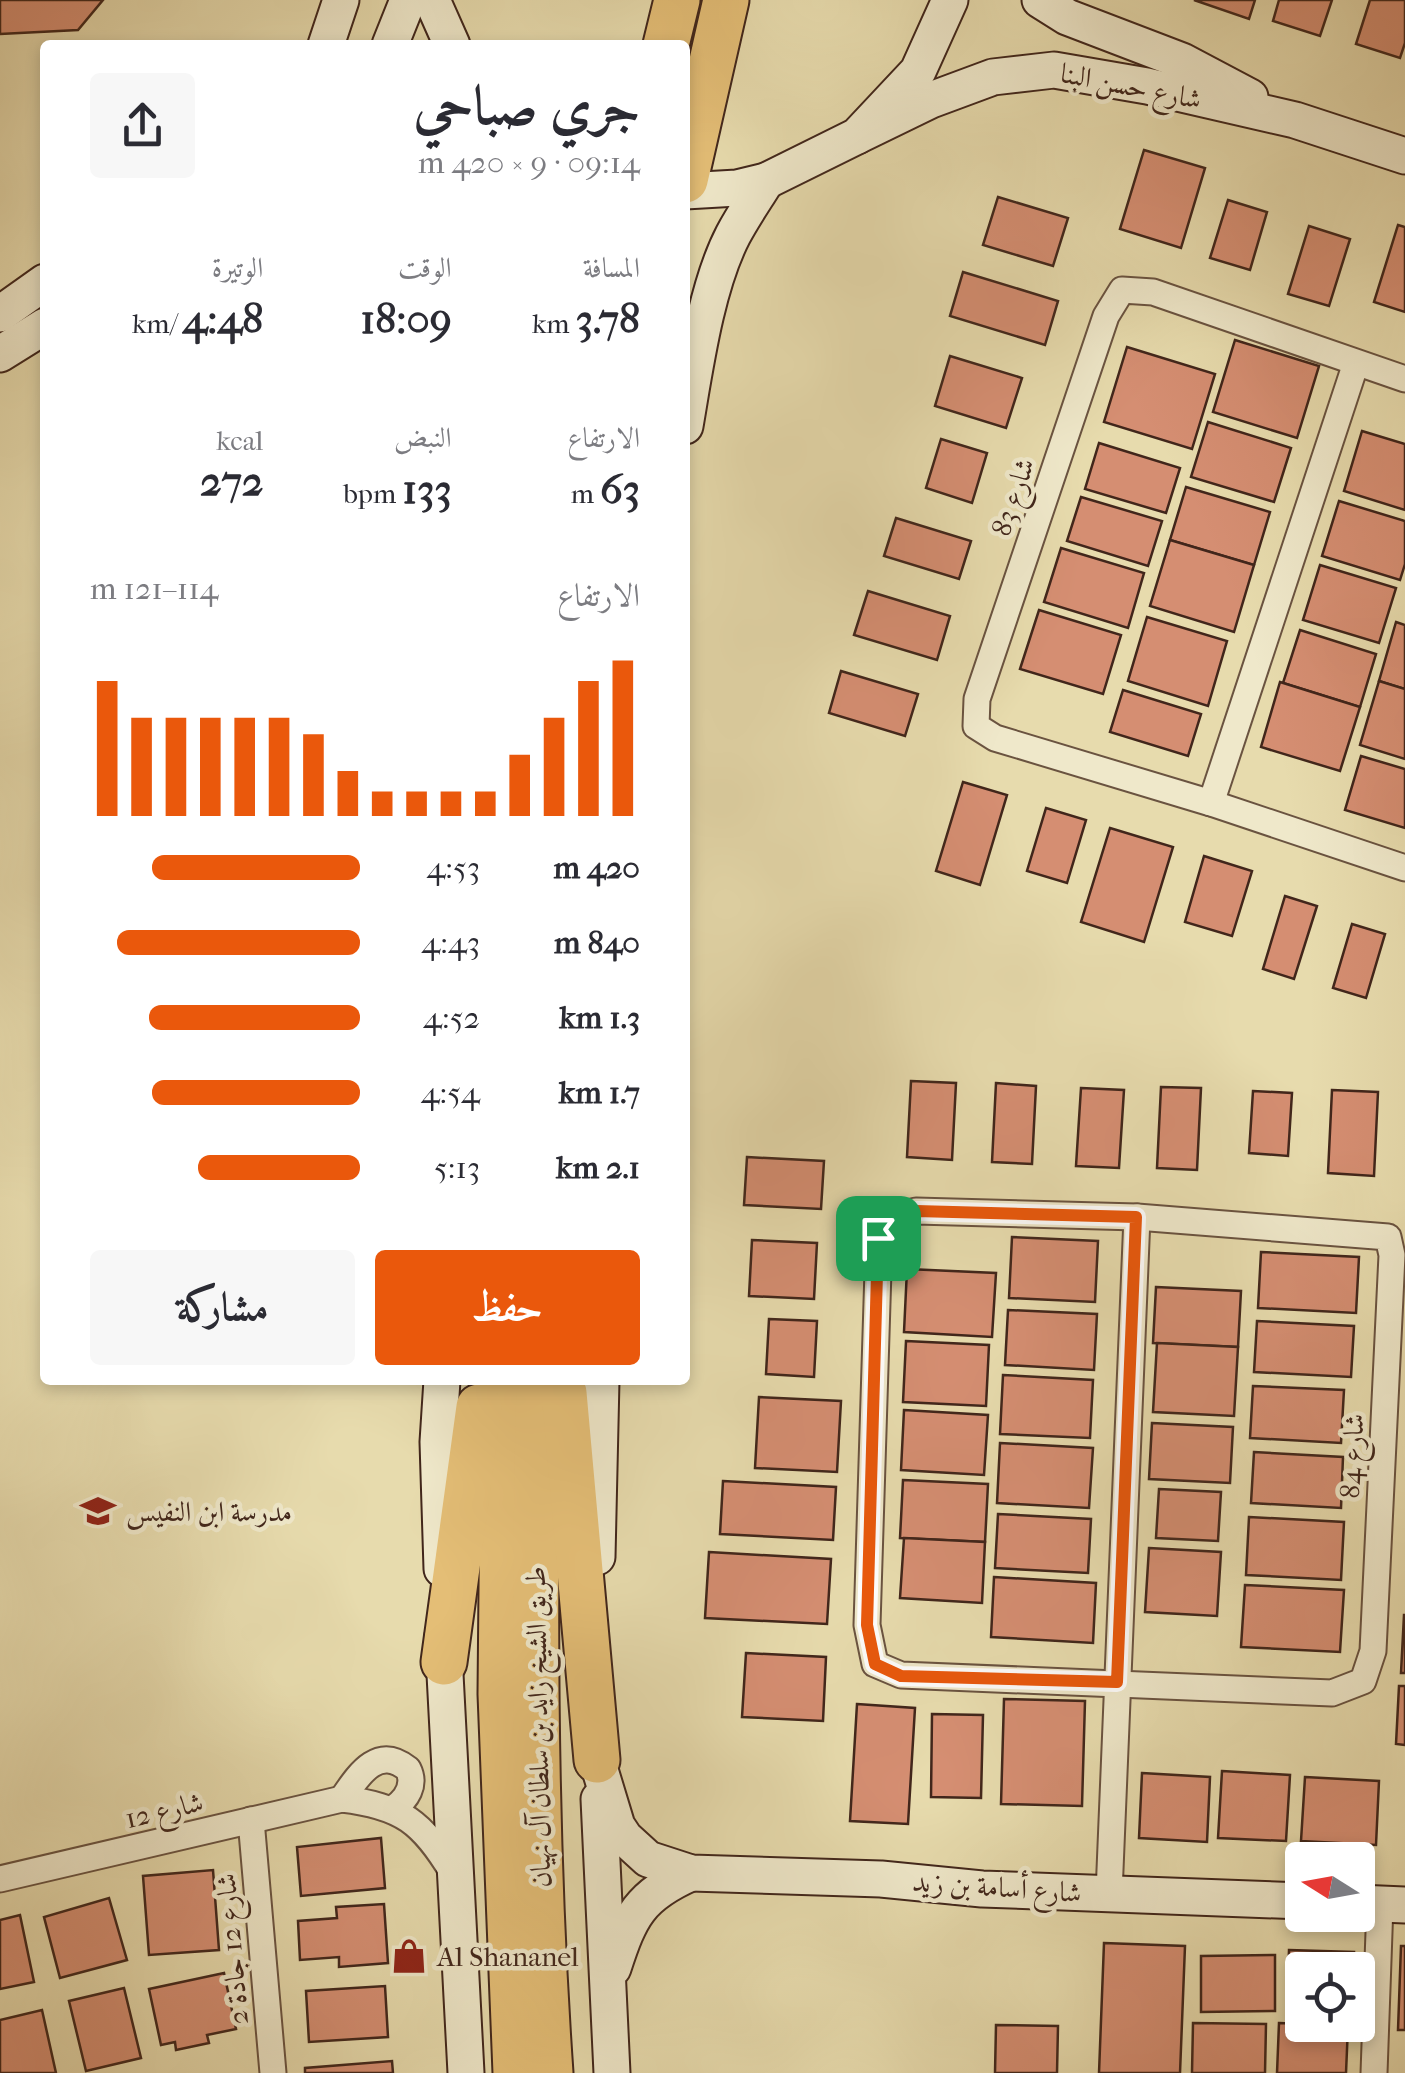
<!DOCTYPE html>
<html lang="ar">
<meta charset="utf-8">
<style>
:root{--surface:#fff;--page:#f7f7f7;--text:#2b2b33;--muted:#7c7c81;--accent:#ea580c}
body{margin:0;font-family:"IM FELL French Canon",Amiri,serif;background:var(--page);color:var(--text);direction:rtl;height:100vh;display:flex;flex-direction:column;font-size:38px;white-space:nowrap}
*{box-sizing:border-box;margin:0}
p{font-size:32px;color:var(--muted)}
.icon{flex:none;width:55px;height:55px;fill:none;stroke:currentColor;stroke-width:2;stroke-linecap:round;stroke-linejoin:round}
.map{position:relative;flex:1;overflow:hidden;direction:ltr}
.drawer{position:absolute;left:40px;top:40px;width:650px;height:1345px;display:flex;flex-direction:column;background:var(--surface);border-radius:10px;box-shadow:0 5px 15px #0003;direction:rtl}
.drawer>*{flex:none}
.needle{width:65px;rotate:281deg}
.buttons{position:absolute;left:1285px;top:1842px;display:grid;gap:20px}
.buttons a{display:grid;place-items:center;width:90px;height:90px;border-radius:10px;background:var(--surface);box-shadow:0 5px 15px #0003;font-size:50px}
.pin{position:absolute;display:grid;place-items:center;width:85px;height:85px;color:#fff;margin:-42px;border-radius:20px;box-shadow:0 5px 15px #0006}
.round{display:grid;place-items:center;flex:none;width:105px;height:105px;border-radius:10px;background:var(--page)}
.overview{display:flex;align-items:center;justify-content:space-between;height:170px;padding:0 50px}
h1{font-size:55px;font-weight:700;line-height:75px}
.metrics{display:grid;grid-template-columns:repeat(3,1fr);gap:15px;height:170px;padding:10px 50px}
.metrics div{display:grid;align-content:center}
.metrics b{font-size:42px;font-weight:700}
.metrics small{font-size:28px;font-weight:400}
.metrics p{font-size:28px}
.chart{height:280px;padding:20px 50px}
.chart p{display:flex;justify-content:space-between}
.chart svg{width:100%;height:180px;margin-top:10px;stroke:var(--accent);stroke-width:6}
.action{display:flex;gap:20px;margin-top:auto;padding:20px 50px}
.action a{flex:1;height:115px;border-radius:10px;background:var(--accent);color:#fff;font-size:40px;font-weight:700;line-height:115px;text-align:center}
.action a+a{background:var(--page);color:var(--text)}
ul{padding:0 50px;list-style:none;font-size:32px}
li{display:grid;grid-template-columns:160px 120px 1fr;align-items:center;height:75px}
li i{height:25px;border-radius:12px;background:var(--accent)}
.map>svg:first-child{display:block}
.building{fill:#d58e72;stroke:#41261b;stroke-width:2.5}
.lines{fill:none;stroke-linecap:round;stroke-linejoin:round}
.street-casing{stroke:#6a5340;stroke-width:29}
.secondary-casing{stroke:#41261b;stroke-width:39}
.highway-casing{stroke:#41261b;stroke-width:49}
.street{stroke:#efe8ca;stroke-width:25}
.secondary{stroke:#efe8ca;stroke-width:35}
.highway{stroke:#e4be76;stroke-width:45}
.route-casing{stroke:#fff;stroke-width:20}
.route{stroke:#ea580c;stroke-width:12}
.labels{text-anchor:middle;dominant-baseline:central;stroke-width:9;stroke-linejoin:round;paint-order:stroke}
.street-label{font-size:28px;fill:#41261b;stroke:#efe8ca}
.poi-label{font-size:28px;fill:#41261b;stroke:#efe8ca;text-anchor:start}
</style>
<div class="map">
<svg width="1405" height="2073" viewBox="0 0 1405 2073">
<rect width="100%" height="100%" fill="#e7dbad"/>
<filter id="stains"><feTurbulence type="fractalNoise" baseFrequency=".002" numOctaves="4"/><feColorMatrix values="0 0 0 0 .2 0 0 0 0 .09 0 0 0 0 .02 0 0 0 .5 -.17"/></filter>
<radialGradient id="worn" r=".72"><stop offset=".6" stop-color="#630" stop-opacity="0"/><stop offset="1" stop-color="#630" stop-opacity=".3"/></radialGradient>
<g class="building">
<polygon points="0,0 103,0 78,30 0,34"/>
<polygon points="1194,0 1255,0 1249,19"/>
<polygon points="1279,0 1332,0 1320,36 1273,21"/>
<polygon points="1370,0 1405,0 1405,43 1400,58 1356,44"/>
<polygon points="1144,150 1205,168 1181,248 1120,229"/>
<polygon points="998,197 1068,218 1053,266 983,245"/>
<polygon points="1228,200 1267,212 1250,270 1210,258"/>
<polygon points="1398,225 1405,227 1405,312 1374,302"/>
<polygon points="1309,226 1350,239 1329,306 1288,294"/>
<polygon points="963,272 1058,301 1045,345 950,316"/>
<polygon points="1235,340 1319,366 1297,438 1213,412"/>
<polygon points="1127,347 1215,374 1192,449 1104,422"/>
<polygon points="950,356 1022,378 1006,428 935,406"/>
<polygon points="1208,422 1291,448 1274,502 1191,477"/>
<polygon points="1362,431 1405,444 1405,510 1344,491"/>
<polygon points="941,439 987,453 972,503 926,488"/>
<polygon points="1099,443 1180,468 1166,513 1085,489"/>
<polygon points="1186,487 1270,512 1254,565 1170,540"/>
<polygon points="1081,497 1162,521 1148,566 1067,541"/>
<polygon points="1339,501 1405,521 1405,564 1400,580 1322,556"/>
<polygon points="896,518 971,541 959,579 884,556"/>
<polygon points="1170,540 1254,565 1234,632 1150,606"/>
<polygon points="1061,548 1144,573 1128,628 1044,602"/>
<polygon points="1320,565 1396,588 1379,643 1303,620"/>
<polygon points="868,591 950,616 937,660 854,635"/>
<polygon points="1039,610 1121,635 1103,694 1020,669"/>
<polygon points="1147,617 1227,641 1208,706 1128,681"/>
<polygon points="1396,622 1405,625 1405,689 1379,681"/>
<polygon points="1300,630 1376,654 1360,707 1283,683"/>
<polygon points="841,671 918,694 905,736 829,713"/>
<polygon points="1379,681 1405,689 1405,759 1360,745"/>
<polygon points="1280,682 1360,707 1340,771 1261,747"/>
<polygon points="1123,690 1201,714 1188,756 1110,732"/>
<polygon points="1361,756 1405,769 1405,828 1345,810"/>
<polygon points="963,782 1007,795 980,885 936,871"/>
<polygon points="1046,808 1086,820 1067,883 1027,871"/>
<polygon points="1110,828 1173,847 1144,942 1081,922"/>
<polygon points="1204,856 1252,871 1232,936 1185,922"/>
<polygon points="1285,896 1317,906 1294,979 1263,969"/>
<polygon points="1352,924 1385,934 1366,998 1333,988"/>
<polygon points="911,1081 956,1083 952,1160 907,1157"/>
<polygon points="996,1083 1036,1086 1032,1164 992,1162"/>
<polygon points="1161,1087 1201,1088 1197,1170 1157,1168"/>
<polygon points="1081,1088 1124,1090 1119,1168 1076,1166"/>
<polygon points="1332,1090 1378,1092 1374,1176 1328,1173"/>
<polygon points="1253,1091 1292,1093 1288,1156 1249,1153"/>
<polygon points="747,1157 824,1161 821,1209 744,1205"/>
<polygon points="1012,1237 1098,1241 1095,1302 1009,1298"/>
<polygon points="752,1240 817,1243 814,1299 749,1296"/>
<polygon points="1261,1252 1359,1257 1356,1313 1258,1308"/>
<polygon points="907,1269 996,1273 992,1337 904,1332"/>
<polygon points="1156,1287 1241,1291 1238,1347 1153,1343"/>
<polygon points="1008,1310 1097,1314 1094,1370 1005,1365"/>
<polygon points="769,1319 817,1321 814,1377 766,1374"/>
<polygon points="1257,1321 1354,1326 1351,1377 1254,1372"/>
<polygon points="906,1341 989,1345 986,1406 903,1402"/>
<polygon points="1157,1343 1238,1347 1234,1416 1153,1412"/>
<polygon points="1003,1375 1093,1380 1090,1438 1000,1434"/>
<polygon points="1253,1386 1344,1390 1341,1443 1250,1438"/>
<polygon points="759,1397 841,1401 837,1472 755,1468"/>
<polygon points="904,1410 988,1415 984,1475 901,1470"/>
<polygon points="1152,1423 1233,1427 1230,1483 1149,1479"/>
<polygon points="1000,1443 1093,1448 1089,1508 997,1503"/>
<polygon points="1254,1452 1343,1457 1341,1508 1251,1503"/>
<polygon points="903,1480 988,1484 985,1542 900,1538"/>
<polygon points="723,1481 836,1487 833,1540 720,1534"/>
<polygon points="1159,1489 1221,1492 1218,1541 1156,1538"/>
<polygon points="998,1514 1091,1519 1088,1573 995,1568"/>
<polygon points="1249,1517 1344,1522 1341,1580 1246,1575"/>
<polygon points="904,1538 985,1542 982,1603 900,1598"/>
<polygon points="1149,1548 1221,1552 1217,1616 1145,1612"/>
<polygon points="709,1552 831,1559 827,1624 705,1618"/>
<polygon points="994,1577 1096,1583 1093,1643 991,1637"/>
<polygon points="1245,1585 1344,1590 1340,1652 1241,1647"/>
<polygon points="1404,1615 1405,1615 1405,1673 1401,1673"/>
<polygon points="746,1653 826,1657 823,1721 742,1717"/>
<polygon points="1399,1686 1405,1686 1405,1745 1396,1744"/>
<polygon points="1004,1699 1085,1701 1082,1806 1001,1804"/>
<polygon points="857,1704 915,1708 908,1824 850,1821"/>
<polygon points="932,1714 983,1715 981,1798 931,1797"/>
<polygon points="1222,1771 1290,1775 1286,1841 1218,1838"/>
<polygon points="1142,1773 1210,1777 1207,1842 1139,1838"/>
<polygon points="1305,1777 1379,1781 1376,1845 1301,1841"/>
<polygon points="381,1838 385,1888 301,1896 297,1847"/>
<polygon points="213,1870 219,1950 149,1955 143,1876"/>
<polygon points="109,1898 127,1960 60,1978 44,1917"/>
<polygon points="384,1904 388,1963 339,1967 339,1957 300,1960 298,1921 337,1918 336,1907"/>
<polygon points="20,1915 34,1982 0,1989 0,1920"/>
<polygon points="1104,1943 1185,1946 1180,2073 1099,2073"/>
<polygon points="1401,1946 1405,1946 1405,2030 1398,2030"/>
<polygon points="1289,1950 1354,1952 1353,1970 1302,1970 1302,2013 1287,2012"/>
<polygon points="1275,1955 1275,2011 1201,2012 1201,1956"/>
<polygon points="224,1973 236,2029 207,2035 209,2043 176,2050 175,2042 161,2045 149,1989"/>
<polygon points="385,1986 388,2037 309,2042 306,1991"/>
<polygon points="124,1988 141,2058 86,2071 69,2001"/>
<polygon points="42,2010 56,2073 0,2073 0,2020"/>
<polygon points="1193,2023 1266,2024 1265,2073 1192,2073"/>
<polygon points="1279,2023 1348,2026 1346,2073 1277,2073"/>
<polygon points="996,2025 1058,2026 1057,2073 995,2073"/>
<polygon points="392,2061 393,2073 305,2073 305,2068"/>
</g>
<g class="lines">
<defs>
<g id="street">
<polyline points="1405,379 1153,292 1122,290 1106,316 977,699 976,726 995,738 1211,803 1405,868"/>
<polyline points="1211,803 1356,363"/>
<polygon points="916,1211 1137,1217 1388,1237 1392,1255 1373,1651 1363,1681 1332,1693 901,1675 875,1664 867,1625 879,1238 892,1217"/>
<path d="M342 1799C358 1776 377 1744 408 1769 416 1785 407 1799 393 1809"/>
<polyline points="251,1820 273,2073"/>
<path d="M0 1879 342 1799C402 1806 422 1822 453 1873"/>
<polyline points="1109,1894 1137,1217"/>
<polyline points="1374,2073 1380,1904"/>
</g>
<g id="secondary">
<polyline points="432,0 452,45"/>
<polyline points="1040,0 1067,17 1182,61 1250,97"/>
<polyline points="326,45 341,0"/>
<polyline points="390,45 408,0"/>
<polyline points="857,136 931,100 993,77 1054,70 1147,86 1295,120 1405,156"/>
<polyline points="685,191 737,188 766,181 857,136 918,71 950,0"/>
<polyline points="0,314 45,282"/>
<polyline points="0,354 45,326"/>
<path d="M685 426C695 368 706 287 733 235 743 216 755 199 766 181"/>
<polyline points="597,1557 601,1380"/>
<polyline points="442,1569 438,1442 442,1380"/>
<polyline points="443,1636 466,2073"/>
<polyline points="597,1760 617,1826 625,1838 648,1859 691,1873 881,1879 982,1889 1302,1901"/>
<polyline points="599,1799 612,2073"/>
<polyline points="1358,1903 1405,1905"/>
<path d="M613 1968C630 1916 639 1896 691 1873"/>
</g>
<g id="highway">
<polyline points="666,45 677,0"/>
<polyline points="685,180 726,0"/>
<polyline points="504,1380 501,1694 516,2073"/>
<path d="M539 1380C533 1611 534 1842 550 2073"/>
<polyline points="564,1393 597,1760"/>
<polyline points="444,1662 479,1407"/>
</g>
</defs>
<use href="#street" class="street-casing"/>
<use href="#secondary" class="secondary-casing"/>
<use href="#highway" class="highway-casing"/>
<use href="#street" class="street"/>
<use href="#secondary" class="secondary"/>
<use href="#highway" class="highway"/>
</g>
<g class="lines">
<defs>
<polygon id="route" points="916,1211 1136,1217 1117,1682 901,1676 875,1664 867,1625 878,1238 892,1217"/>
</defs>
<use href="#route" class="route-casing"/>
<use href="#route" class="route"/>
</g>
<defs>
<symbol id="school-bare" viewBox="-9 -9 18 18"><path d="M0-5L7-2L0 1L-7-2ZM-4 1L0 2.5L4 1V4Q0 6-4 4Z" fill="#8f2418" stroke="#efe8ca" stroke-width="2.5" paint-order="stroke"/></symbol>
<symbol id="shop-bare" viewBox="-9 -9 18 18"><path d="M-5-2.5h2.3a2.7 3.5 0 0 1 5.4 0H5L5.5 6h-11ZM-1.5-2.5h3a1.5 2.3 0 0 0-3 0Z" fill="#8f2418" stroke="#efe8ca" stroke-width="2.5" paint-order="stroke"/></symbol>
</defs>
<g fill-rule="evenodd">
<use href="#school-bare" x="73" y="1486" width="50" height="50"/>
<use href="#shop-bare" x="384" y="1931" width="50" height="50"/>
</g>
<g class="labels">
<g class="street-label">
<text transform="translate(1131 86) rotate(11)">شارع حسن البنا</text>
<text transform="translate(1013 497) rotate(-71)">شارع 83</text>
<text transform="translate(1352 1456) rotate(-87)">شارع 84</text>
<text transform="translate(538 1727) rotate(-91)">طريق الشيخ زايد بن سلطان آل نهيان</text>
<text transform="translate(164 1810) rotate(-13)">شارع 12</text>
<text transform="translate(997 1887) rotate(4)">شارع أسامة بن زيد</text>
<text transform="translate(232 1949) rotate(-95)">شارع 12 جادة 2</text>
</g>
<g class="poi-label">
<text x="126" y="1511">مدرسة ابن النفيس</text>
<text x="437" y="1956">Al Shananel</text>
</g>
</g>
<rect width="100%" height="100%" filter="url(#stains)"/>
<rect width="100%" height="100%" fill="url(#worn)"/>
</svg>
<div class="buttons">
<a><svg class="needle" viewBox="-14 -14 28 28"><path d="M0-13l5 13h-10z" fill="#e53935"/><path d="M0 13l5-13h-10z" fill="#7c7c81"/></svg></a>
<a><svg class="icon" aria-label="locate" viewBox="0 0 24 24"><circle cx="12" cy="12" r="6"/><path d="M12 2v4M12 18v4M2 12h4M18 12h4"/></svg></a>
</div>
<div class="pin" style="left:878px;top:1238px;background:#1e9e55"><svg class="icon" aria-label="arrive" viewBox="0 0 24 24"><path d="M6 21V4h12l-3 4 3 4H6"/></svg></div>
<section class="drawer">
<div class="overview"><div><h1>جري صباحي</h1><p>09:14 · 9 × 420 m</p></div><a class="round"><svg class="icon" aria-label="share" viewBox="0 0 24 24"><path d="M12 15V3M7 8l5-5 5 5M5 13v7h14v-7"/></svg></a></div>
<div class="metrics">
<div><p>المسافة</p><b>3.78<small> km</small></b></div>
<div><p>الوقت</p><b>18:09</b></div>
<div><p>الوتيرة</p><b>4:48<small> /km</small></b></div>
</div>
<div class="metrics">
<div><p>الارتفاع</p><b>63<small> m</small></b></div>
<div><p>النبض</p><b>133<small> bpm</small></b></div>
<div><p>kcal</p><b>272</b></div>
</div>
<div class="chart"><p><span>الارتفاع</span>114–121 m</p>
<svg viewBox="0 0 160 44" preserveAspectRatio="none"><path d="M5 44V11M15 44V20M25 44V20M35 44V20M45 44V20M55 44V20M65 44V24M75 44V33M85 44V38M95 44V38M105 44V38M115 44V38M125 44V29M135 44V20M145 44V11M155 44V6"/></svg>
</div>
<ul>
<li><b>420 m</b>4:53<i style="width:77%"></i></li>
<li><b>840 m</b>4:43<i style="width:90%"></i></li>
<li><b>1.3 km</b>4:52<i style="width:78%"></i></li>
<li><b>1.7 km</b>4:54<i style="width:77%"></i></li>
<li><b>2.1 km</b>5:13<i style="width:60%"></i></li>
</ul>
<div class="action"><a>حفظ</a><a>مشاركة</a></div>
</section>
</div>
